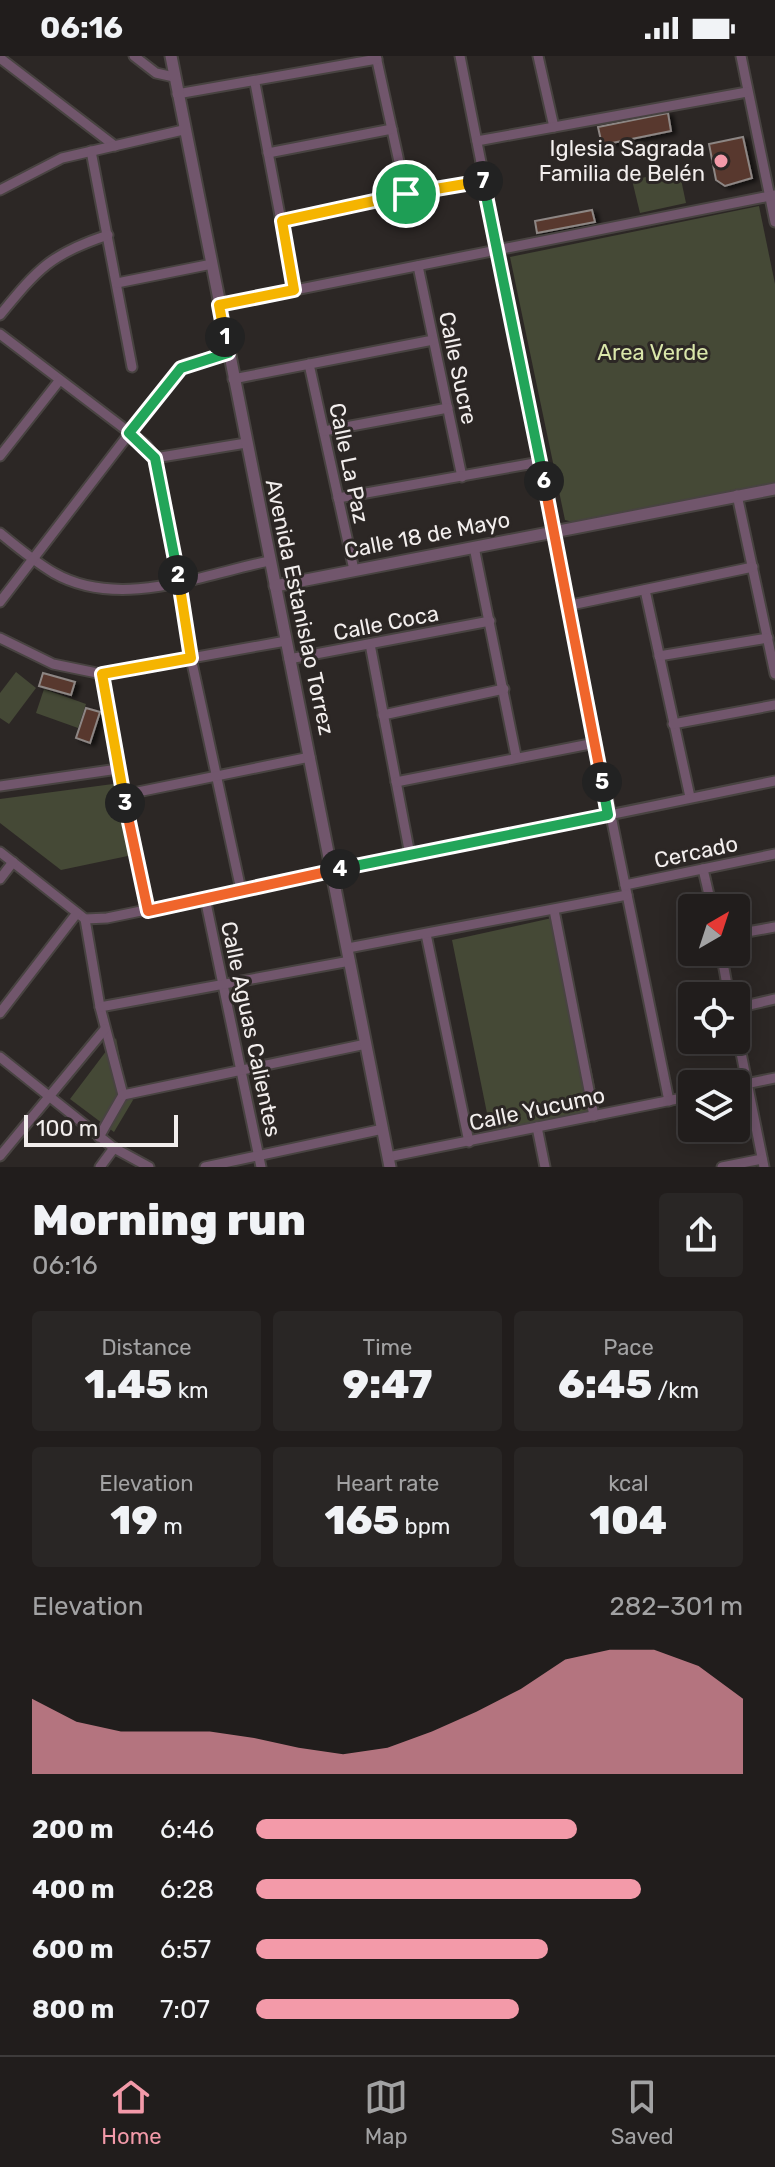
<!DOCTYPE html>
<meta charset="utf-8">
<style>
:root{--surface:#211d1c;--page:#292625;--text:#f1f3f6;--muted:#a2a2a3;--line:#3e3b3b;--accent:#f39aa9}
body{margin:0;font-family:Rubik,sans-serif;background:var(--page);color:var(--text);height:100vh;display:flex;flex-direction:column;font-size:30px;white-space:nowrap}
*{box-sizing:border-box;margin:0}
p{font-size:26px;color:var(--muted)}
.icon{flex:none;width:44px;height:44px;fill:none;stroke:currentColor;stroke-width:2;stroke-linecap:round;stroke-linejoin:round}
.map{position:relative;height:1111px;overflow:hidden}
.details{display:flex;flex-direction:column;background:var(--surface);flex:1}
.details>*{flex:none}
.needle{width:52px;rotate:39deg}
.tools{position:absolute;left:678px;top:838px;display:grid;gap:16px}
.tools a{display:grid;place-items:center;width:72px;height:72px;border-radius:8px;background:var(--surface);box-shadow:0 4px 20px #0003,0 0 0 2px var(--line);font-size:40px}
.scale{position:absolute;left:24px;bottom:20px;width:154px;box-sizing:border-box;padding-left:8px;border:4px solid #f2eeed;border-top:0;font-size:22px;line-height:28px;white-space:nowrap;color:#f2eeed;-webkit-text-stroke:6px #2c2725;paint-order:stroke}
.pin{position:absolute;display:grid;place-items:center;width:68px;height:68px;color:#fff;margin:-34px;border:4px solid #fff;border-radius:50%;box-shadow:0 2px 8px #0007}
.km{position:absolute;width:40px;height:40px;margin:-20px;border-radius:50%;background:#222;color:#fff;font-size:22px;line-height:40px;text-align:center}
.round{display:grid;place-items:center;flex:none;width:84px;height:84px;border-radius:8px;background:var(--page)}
.summary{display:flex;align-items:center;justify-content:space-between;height:136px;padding:0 32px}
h1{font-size:44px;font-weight:800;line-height:60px}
.stats{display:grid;grid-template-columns:repeat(3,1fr);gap:12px;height:136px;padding:8px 32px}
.stats div{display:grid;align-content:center;border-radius:8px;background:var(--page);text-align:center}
.stats b{font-size:40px;font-weight:800}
.stats small{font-size:22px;font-weight:400}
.stats p{font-size:22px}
.chart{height:224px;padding:16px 32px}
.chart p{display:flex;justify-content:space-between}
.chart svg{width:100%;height:144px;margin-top:8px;fill:var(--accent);opacity:.7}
ul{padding:0 32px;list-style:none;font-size:26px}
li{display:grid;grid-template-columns:128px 96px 1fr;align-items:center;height:60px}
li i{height:20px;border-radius:10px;background:var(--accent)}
.status{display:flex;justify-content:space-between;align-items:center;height:56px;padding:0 40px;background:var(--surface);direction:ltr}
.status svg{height:22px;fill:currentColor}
.menu{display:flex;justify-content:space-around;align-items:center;height:112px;border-top:2px solid var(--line);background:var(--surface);font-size:22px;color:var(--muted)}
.menu a{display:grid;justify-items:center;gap:4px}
.menu .selected{color:var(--accent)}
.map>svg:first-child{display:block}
.green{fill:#454936}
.building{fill:#58392d;stroke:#8d8684;stroke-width:2;filter:url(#shadow)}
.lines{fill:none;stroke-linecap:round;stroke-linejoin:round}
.minor-casing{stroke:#484341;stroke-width:13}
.tertiary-casing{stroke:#484341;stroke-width:15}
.minor{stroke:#71566c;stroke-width:9}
.tertiary{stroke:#71566c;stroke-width:11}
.split-1-casing{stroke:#fff;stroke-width:16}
.split-2-casing{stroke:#fff;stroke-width:16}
.split-3-casing{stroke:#fff;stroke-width:16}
.split-4-casing{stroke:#fff;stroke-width:16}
.split-5-casing{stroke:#fff;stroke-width:16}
.split-6-casing{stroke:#fff;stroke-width:16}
.split-7-casing{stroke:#fff;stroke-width:16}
.split-8-casing{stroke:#fff;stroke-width:16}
.split-1{stroke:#f5b400;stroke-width:10}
.split-2{stroke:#22a559;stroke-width:10}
.split-3{stroke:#f5b400;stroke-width:10}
.split-4{stroke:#f0652b;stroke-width:10}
.split-5{stroke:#22a559;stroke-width:10}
.split-6{stroke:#f0652b;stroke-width:10}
.split-7{stroke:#22a559;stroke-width:10}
.split-8{stroke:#f5b400;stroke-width:10}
.poi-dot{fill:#f39aa9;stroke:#2c2725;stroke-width:3}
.labels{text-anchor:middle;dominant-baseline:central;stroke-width:6;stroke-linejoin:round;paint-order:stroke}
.poi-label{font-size:22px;fill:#f2eeed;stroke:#2c2725;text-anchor:end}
.park-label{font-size:22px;fill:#d9e6aa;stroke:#2c2725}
.street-label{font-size:22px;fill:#f2eeed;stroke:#2c2725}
</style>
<div class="status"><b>06:16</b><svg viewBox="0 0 49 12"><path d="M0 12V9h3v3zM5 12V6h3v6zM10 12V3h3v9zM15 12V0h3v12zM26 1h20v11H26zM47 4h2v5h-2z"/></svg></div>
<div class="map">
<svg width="775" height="1111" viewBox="0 0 775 1111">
<defs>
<filter id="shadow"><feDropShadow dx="4.5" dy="2.5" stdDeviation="2" flood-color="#0009"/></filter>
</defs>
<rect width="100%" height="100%" fill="#2c2725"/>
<g class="green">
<polygon points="679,114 686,147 640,157 632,124"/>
<polygon points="759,150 775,228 775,427 573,466 565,464 510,201"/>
<polygon points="16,616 36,632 9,668 0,662 0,637"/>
<polygon points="44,633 86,648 78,672 36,657"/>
<polygon points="128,726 142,797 61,814 0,767 0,743"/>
<polygon points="552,862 559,893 567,893 600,1056 491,1077 452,884"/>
<polygon points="116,982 126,1032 133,1044 114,1076 70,1043"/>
</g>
<g class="building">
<polygon points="668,57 671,75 602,89 598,71"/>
<polygon points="743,81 752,122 725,130 716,124 709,88"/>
<polygon points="592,154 595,166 537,177 535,165"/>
<polygon points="43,617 75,626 71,639 39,630"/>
<polygon points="86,652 100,656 90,687 76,682"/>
</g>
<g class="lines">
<defs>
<g id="minor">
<polyline points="134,0 156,17 174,21"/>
<polyline points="376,0 406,138"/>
<path d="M460 0C528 349 597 697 669 1045"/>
<polyline points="538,0 554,71"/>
<polyline points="741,0 775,166"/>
<polyline points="0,2 115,90"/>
<polyline points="255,27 294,234"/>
<polyline points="177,38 377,3"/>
<polyline points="477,85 747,36"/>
<polyline points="91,95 132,311"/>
<polyline points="268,97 392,73"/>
<polyline points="0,134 62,102 183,74"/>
<polyline points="282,165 483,123"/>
<polyline points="418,210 462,421"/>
<polyline points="117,227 212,208"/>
<polyline points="219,249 775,139"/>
<path d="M0 259C38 213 50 198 108 179"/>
<polyline points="0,278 146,389 155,402 191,602 241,834"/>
<polyline points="309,308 354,514"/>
<polyline points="233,323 433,284"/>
<polyline points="324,375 448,352"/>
<polyline points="0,400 59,325"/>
<polyline points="155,402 246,387"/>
<polyline points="737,439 775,618"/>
<polyline points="338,442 540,406"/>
<path d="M0 477C17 491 35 506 54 517 119 554 202 519 269 505"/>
<polyline points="474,491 516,700"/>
<polyline points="645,534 690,741"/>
<polyline points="0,546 175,318 186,308 228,297"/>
<polyline points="571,549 753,511"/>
<polyline points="0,582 53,608 102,618 286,585"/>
<polyline points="370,588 410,799"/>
<polyline points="659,600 768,582"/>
<polyline points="289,603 490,565"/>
<polyline points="102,618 148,855"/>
<polyline points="383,659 504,633"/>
<polyline points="673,668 775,649"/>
<polyline points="396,726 595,687"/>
<polyline points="0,730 118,713"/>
<polyline points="123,739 310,701"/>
<polyline points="0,796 85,863 107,862 775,725"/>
<polyline points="703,813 712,852"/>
<polyline points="0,823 13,806"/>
<polyline points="625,829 775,798"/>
<polyline points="205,842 261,1111"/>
<polyline points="554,854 594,1060"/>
<polyline points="85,863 100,951 123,1039 99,1081"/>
<polyline points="426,878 469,1086"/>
<polyline points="736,878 775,871"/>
<polyline points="348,892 627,839"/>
<polyline points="721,896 729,940"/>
<polyline points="100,951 350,905"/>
<polyline points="736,952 775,943"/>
<polyline points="0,957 77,857"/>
<polyline points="736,972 764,1111"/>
<polyline points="0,1001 114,1092 149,1111"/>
<polyline points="736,1030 775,1022"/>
<polyline points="123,1039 366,988"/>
<polyline points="537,1071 545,1111"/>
<polyline points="0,1100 105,973"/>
<polyline points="388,1101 692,1040"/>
<polyline points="100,1111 114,1092"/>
<polyline points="205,1111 383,1073"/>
<polyline points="722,1111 762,1103"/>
</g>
<g id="tertiary">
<polyline points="171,0 390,1111"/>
<polyline points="275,530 775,433"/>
</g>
</defs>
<use href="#minor" class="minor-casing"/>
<use href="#tertiary" class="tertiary-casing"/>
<use href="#minor" class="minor"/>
<use href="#tertiary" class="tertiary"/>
</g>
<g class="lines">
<defs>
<polyline id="split-1" points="225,281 219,249 294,234 282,165 406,138"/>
<polyline id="split-2" points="178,519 155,402 129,377 181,312 228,297 225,281"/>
<polyline id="split-3" points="125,747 102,618 191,602 178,519"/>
<polyline id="split-4" points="125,747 148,855 340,813"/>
<polyline id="split-5" points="340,813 608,759 602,726"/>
<polyline id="split-6" points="544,425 602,726"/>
<polyline id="split-7" points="483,125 544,425"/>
<polyline id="split-8" points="406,138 483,125"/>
</defs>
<use href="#split-1" class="split-1-casing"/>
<use href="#split-2" class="split-2-casing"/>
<use href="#split-3" class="split-3-casing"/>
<use href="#split-4" class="split-4-casing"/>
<use href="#split-5" class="split-5-casing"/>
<use href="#split-6" class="split-6-casing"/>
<use href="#split-7" class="split-7-casing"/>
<use href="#split-8" class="split-8-casing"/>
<use href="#split-1" class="split-1"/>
<use href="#split-2" class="split-2"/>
<use href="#split-3" class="split-3"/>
<use href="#split-4" class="split-4"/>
<use href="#split-5" class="split-5"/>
<use href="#split-6" class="split-6"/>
<use href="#split-7" class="split-7"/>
<use href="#split-8" class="split-8"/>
</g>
<circle class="poi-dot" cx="721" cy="105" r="8"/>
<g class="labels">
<g class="poi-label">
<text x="705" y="92">Iglesia Sagrada<tspan x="705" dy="25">Familia de Belén</tspan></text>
</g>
<g class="park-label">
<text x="653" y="296">Area Verde</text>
</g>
<g class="street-label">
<text transform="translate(458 312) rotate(78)">Calle Sucre</text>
<text transform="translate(349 407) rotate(78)">Calle La Paz</text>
<text transform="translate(427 479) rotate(-11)">Calle 18 de Mayo</text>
<text transform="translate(300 551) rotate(78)">Avenida Estanislao Torrez</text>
<text transform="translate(386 567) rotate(-11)">Calle Coca</text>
<text transform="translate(696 796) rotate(-12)">Cercado</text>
<text transform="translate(251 973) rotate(78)">Calle Aguas Calientes</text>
<text transform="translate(537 1053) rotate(-12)">Calle Yucumo</text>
</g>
</g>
</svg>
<div class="tools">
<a><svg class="needle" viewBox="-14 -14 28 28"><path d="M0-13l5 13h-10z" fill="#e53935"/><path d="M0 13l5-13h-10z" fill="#a2a2a3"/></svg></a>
<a><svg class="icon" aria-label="locate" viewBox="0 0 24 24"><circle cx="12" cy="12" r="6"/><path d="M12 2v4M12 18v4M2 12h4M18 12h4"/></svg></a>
<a><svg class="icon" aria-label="layers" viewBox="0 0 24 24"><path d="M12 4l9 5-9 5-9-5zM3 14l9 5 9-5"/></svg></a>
</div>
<div class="scale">100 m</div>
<div class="pin" style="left:406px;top:138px;background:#1e9e55"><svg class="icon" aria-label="arrive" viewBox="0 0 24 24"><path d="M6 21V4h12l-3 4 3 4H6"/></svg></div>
<b class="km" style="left:225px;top:281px">1</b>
<b class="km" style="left:178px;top:519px">2</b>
<b class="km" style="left:125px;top:747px">3</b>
<b class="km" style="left:340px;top:813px">4</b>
<b class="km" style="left:602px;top:726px">5</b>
<b class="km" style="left:544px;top:425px">6</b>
<b class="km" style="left:483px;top:125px">7</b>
</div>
<section class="details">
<div class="summary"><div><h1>Morning run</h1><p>06:16</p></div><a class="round"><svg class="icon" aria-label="share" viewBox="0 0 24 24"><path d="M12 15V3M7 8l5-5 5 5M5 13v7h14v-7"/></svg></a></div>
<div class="stats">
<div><p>Distance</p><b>1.45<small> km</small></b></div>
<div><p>Time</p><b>9:47</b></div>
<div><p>Pace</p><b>6:45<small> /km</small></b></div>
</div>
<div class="stats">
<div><p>Elevation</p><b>19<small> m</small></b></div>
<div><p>Heart rate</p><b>165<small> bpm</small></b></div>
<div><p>kcal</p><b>104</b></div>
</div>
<div class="chart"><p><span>Elevation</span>282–301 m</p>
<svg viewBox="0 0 160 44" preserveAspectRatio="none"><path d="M0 44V21L10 28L20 31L30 31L40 31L50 33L60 36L70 38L80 36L90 31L100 25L110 18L120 9L130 6L140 6L150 11L160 21V44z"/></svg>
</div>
<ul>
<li><b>200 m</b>6:46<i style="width:66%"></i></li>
<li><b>400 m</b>6:28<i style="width:79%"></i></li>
<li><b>600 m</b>6:57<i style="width:60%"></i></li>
<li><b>800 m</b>7:07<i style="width:54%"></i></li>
</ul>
</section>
<nav class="menu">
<a class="selected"><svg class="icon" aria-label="home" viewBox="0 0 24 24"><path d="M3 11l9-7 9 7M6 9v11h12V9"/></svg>Home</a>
<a><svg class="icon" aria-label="map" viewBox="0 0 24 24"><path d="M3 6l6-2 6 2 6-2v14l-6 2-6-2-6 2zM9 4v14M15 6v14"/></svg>Map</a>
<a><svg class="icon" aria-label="saved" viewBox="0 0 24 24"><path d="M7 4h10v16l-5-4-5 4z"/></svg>Saved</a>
</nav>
